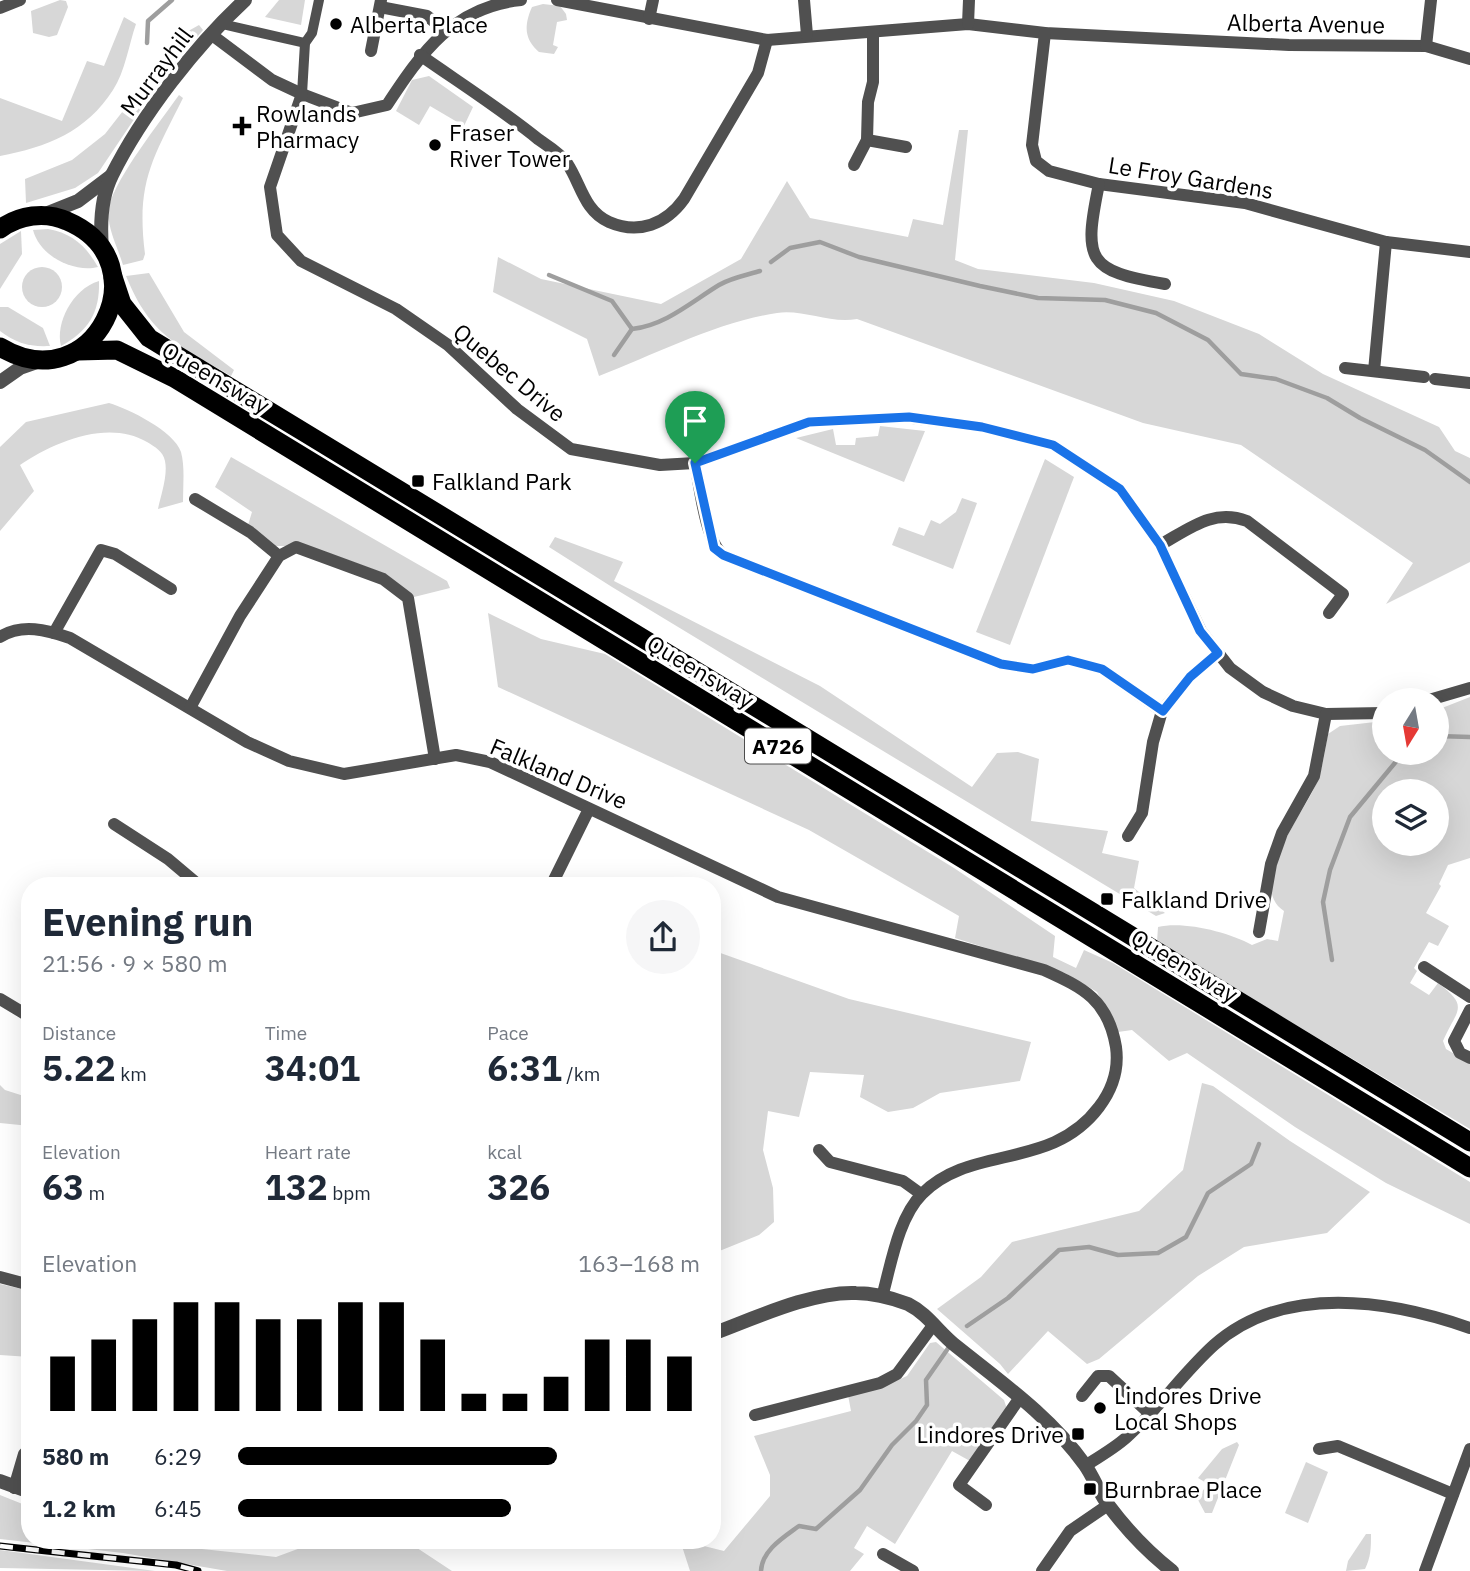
<!DOCTYPE html>
<meta charset="utf-8">
<style>
:root{--surface:#fff;--page:#f6f6f7;--text:#1f2937;--muted:#747a83;--accent:#000}
body{margin:0;font-family:"IBM Plex Sans",sans-serif;background:var(--page);color:var(--text);height:100vh;display:flex;flex-direction:column;font-size:26px;white-space:nowrap}
*{box-sizing:border-box;margin:0}
p{font-size:23px;color:var(--muted)}
.icon{flex:none;width:38px;height:38px;fill:none;stroke:currentColor;stroke-width:2;stroke-linecap:round;stroke-linejoin:round}
.map{position:relative;flex:1;overflow:hidden}
.details{position:absolute;left:21px;top:877px;width:700px;height:672px;display:flex;flex-direction:column;background:var(--surface);border-radius:28px;box-shadow:0 7px 28px #0002}
.details>*{flex:none}
.needle{width:46px;rotate:191deg}
.fabs{position:absolute;left:1372px;top:688px;display:grid;gap:14px}
.fabs a{display:grid;place-items:center;width:77px;height:77px;border-radius:50%;background:var(--surface);box-shadow:0 7px 28px #0002;font-size:35px}
.pin{position:absolute;display:grid;place-items:center;width:60px;height:60px;color:#fff;margin:-72px -30px;border-radius:50% 50% 50% 0;rotate:-45deg;box-shadow:0 0 7px #0007}
.pin .icon{rotate:45deg}
.round{display:grid;place-items:center;flex:none;width:74px;height:74px;border-radius:37px;background:var(--page)}
.overview{display:flex;align-items:center;justify-content:space-between;height:119px;padding:0 21px}
h1{font-size:38px;font-weight:700;line-height:52px}
.stats{display:grid;grid-template-columns:repeat(3,1fr);gap:10px;height:119px;padding:7px 21px}
.stats div{display:grid;align-content:center}
.stats b{font-size:35px;font-weight:700}
.stats small{font-size:19px;font-weight:400}
.stats p{font-size:19px}
.chart{height:196px;padding:14px 21px}
.chart p{display:flex;justify-content:space-between}
.chart svg{width:100%;height:126px;margin-top:7px;stroke:var(--accent);stroke-width:6}
ul{padding:0 21px;list-style:none;font-size:23px}
li{display:grid;grid-template-columns:112px 84px 1fr;align-items:center;height:52px}
li i{height:18px;border-radius:9px;background:var(--accent)}
.map>svg:first-child{display:block}
.green{fill:#d7d7d7;fill-rule:evenodd}
.lines{fill:none;stroke-linecap:round;stroke-linejoin:round}
.stream{stroke:#9e9e9e;stroke-width:4.5}
.pedestrian{stroke:#505050;stroke-width:10}
.minor{stroke:#505050;stroke-width:12}
.tertiary{stroke:#505050;stroke-width:14}
.trunk{stroke:#000;stroke-width:19}
.rail-casing{stroke:#000;stroke-width:7}
.rail{stroke:#fff;stroke-width:4.5;stroke-dasharray:13;stroke-linecap:butt}
.route-casing{stroke:#fff;stroke-width:14}
.route{stroke:#1a73e8;stroke-width:9}
.poi-dot{fill:#000;stroke:#fff;stroke-width:2.5}
.labels{text-anchor:middle;dominant-baseline:central;stroke-width:7;stroke-linejoin:round;paint-order:stroke}
.shield{fill:#fff;stroke:#4c4c4c;stroke-width:2}
.shield-label{font-size:21px;font-weight:bold;fill:#000}
.street-label{font-size:23px;fill:#000;stroke:#fff}
.poi-label{font-size:23px;fill:#000;stroke:#fff;text-anchor:start}
</style>
<div class="map">
<svg width="1470" height="1571" viewBox="0 0 1470 1571">
<rect width="100%" height="100%" fill="#fff"/>
<g class="green">
<polygon points="60,0 66,1 68,7 57,35 49,37 33,33 31,11"/>
<polygon points="279,0 305,0 301,25 265,17"/>
<path d="M543 4 560 6 566 14 567 20 557 22 553 45 558 47 554 54 539 52C524 39 524 25 532 7Z"/>
<path d="M124 17 136 24C129 44 125 72 113 90 86 132 47 147 0 156V98L62 121 87 61 104 66Z"/>
<polygon points="199,25 203,30 157,85 98,173 75,188 26,203 25,179 72,160 105,134 183,34"/>
<polygon points="429,76 473,107 464,126 430,106 419,125 396,111 412,80"/>
<path d="M179 95 183 98C152 160 136 183 145 254L143 260 123 265C118 248 105 224 109 206 117 176 160 122 179 95Z"/>
<path d="M959 130H968L955 260 978 269 1094 283 1174 301 1259 334 1323 374 1439 427 1455 451 1470 458V562L1386 604 1413 563 1241 445 1143 423 857 319C830 324 803 309 777 313 717 322 656 354 599 376L587 339 493 292 498 257 541 279 661 304 741 259 787 181 810 218 908 237 913 219 943 225Z"/>
<path d="M48 229C72 233 86 246 98 267 75 273 40 257 33 230Z"/>
<polygon points="21,231 22,254 0,289 0,244"/>
<circle cx="42" cy="287" r="20"/>
<path d="M149 273 184 332 234 370 231 376C177 344 151 337 126 276Z"/>
<path d="M99 281C100 313 88 331 61 346 55 324 72 289 99 281Z"/>
<path d="M0 307H8L43 328 50 346C29 347 16 343 0 331Z"/>
<path d="M109 403C129 409 174 431 181 452 185 467 183 485 183 502L158 509C161 495 168 475 165 461 163 451 155 447 147 442 108 419 54 442 20 465L34 491 0 531V447L26 422Z"/>
<polygon points="880,426 925,431 904,482 796,438 833,429 836,445 855,445 856,438 878,436"/>
<polygon points="231,457 447,581 450,588 414,597 386,574 309,546 275,546 248,525 252,512 215,487"/>
<polygon points="1045,459 1074,477 1010,645 976,632"/>
<polygon points="962,498 977,503 953,569 892,545 899,527 924,536 931,520 940,524 956,512"/>
<polygon points="555,537 623,562 614,581 820,686 972,787 997,753 1018,752 1039,759 1031,821 1108,831 1102,853 1139,861 1134,888 1165,913 1156,916 612,587 549,547"/>
<polygon points="488,613 541,639 605,654 954,868 1055,936 1053,957 1076,968 1084,950 1113,963 1470,1182 1470,1224 1386,1183 1295,1127 1187,1053 1169,1061 1132,1030 1118,1032 1097,992 1065,973 955,938 959,916 809,830 498,687"/>
<path d="M1470 697V858L1448 865 1439 884 1441 886 1426 913 1449 926 1438 946 1429 942 1414 968 1417 971 1410 983 1429 995 1438 983C1470 1007 1457 1009 1443 1041L1446 1049 1470 1063V1129L1157 942 1158 927C1184 921 1228 932 1252 945L1267 939 1278 941 1284 911C1245 885 1305 812 1317 782 1323 767 1325 750 1328 734L1340 726 1384 721V752H1437V710ZM1384 791H1437V844H1384Z"/>
<polygon points="712,950 849,999 1031,1042 1020,1081 940,1093 913,1108 888,1112 860,1097 864,1075 810,1072 799,1117 768,1111 763,1150 773,1188 774,1222 759,1235 712,1254"/>
<polygon points="1202,1083 1213,1086 1290,1141 1370,1192 1327,1233 1244,1247 1198,1276 1099,1359 1087,1364 1048,1331 1008,1374 1000,1364 937,1309 981,1277 1012,1242 1139,1211 1183,1170"/>
<polygon points="0,1085 5,1090 30,1098 30,1126 0,1123"/>
<polygon points="0,1284 30,1291 30,1357 0,1355"/>
<polygon points="936,1342 1004,1400 1007,1409 970,1461 952,1451 895,1544 867,1526 854,1548 864,1554 850,1571 690,1571 680,1540 724,1551 770,1496 770,1475 754,1436 851,1411 848,1395 889,1384 907,1376 930,1343"/>
<polygon points="1237,1442 1239,1445 1212,1513 1205,1513 1197,1498 1208,1484 1198,1478 1222,1449"/>
<polygon points="1306,1462 1328,1472 1308,1523 1285,1513"/>
<polygon points="0,1495 30,1507 30,1540 199,1540 202,1549 276,1557 322,1540 405,1540 452,1571 227,1571 123,1553 0,1539"/>
<path d="M1366 1534H1371C1371 1547 1371 1557 1365 1569L1346 1571 1348 1561Z"/>
<polygon points="0,1550 155,1571 0,1568"/>
</g>
<g class="lines">
<g class="stream">
<polyline points="147,43 148,21 172,0"/>
<polyline points="771,262 790,248 820,242 859,257 980,286 1038,298 1105,300 1156,313 1208,340 1241,374 1276,379 1327,398 1360,418 1425,450 1470,482"/>
<path d="M549 275 612 301 632 329C666 325 691 302 719 285 731 278 747 275 760 271"/>
<polyline points="614,355 632,329"/>
<polyline points="1437,736 1470,737"/>
<polyline points="1332,960 1323,902 1330,870 1350,817 1404,752"/>
<polyline points="967,1326 1008,1298 1059,1250 1089,1247 1118,1255 1158,1253 1186,1237 1208,1193 1251,1164 1259,1144"/>
<path d="M761 1571C762 1550 784 1537 799 1526L816 1529 860 1490 892 1445 916 1421 927 1405 926 1380 949 1347"/>
</g>
<g class="pedestrian">
<polyline points="222,24 305,43"/>
<polyline points="302,94 305,43 312,33 319,0"/>
</g>
<g class="minor">
<polyline points="557,0 767,40 968,24 1045,33 1289,45 1426,46 1470,59"/>
<polyline points="804,0 807,35"/>
<polyline points="380,7 427,16 446,31"/>
<polyline points="0,8 20,0"/>
<polyline points="649,19 653,0"/>
<polyline points="968,24 969,0"/>
<polyline points="1045,33 1032,145 1036,161 1049,171 1099,184 1245,203 1386,242 1470,252"/>
<path d="M212 35 272 80 302 94 352 113 387 105C422 52 453 7 521 0"/>
<polyline points="1426,46 1431,0"/>
<polyline points="371,51 381,0"/>
<path d="M420 55C460 83 501 109 538 139 548 146 560 153 567 163 581 184 584 211 609 222 639 235 666 224 684 199L758 73 767 40"/>
<polyline points="302,94 270,187 277,235 301,261 396,309 448,345 517,409 571,449 660,465 695,463 809,422 905,417 982,427 1053,445 1120,489 1160,545 1201,631 1230,668 1263,692 1293,706 1326,714 1384,713"/>
<polyline points="867,140 906,147"/>
<polyline points="854,165 867,140 868,102 873,82 873,34"/>
<path d="M1099 184C1083 261 1087 271 1165 284"/>
<polyline points="1345,368 1424,377"/>
<polyline points="1374,371 1386,242"/>
<polyline points="1435,379 1470,383"/>
<path d="M695 463C700 487 705 540 723 555L1001 664 1033 669 1068 660 1102 669 1162 711"/>
<polyline points="195,499 250,532 279,556"/>
<path d="M1160 545C1189 529 1213 508 1247 521L1343 594 1329 613"/>
<polyline points="54,633 101,550 115,554 171,589"/>
<path d="M0 637C22 623 47 630 70 638L247 742 289 761 344 774 456 755 490 762 778 897 1044 970C1084 988 1108 1000 1116 1047 1119 1069 1112 1090 1099 1107 1051 1171 971 1144 922 1194 898 1218 891 1265 882 1297"/>
<polyline points="1429,700 1470,688"/>
<polyline points="190,708 240,616 279,556 296,547 383,579 408,598 435,759"/>
<polyline points="114,824 168,859 200,886"/>
<polyline points="1128,836 1142,813 1153,742 1162,711 1190,677 1218,653"/>
<polyline points="551,886 589,809"/>
<polyline points="1259,932 1271,864 1282,833 1314,776 1326,714"/>
<polyline points="1424,967 1470,997"/>
<polyline points="0,999 30,1017"/>
<polyline points="1470,1010 1454,1041 1460,1053 1470,1058"/>
<polyline points="819,1150 830,1162 903,1181 921,1194"/>
<polyline points="0,1277 30,1285"/>
<polyline points="1082,1396 1098,1376 1109,1376 1149,1413"/>
<polyline points="755,1415 880,1383 897,1374 934,1324"/>
<polyline points="1319,1449 1338,1446 1453,1494"/>
<path d="M1085 1466C1100 1456 1117 1447 1129 1435 1160 1407 1184 1372 1214 1345 1284 1283 1390 1300 1470 1328"/>
<polyline points="14,1488 24,1454 30,1448"/>
<polyline points="986,1505 959,1485 1019,1399"/>
<polyline points="883,1554 913,1571"/>
<polyline points="1042,1571 1070,1531 1108,1505"/>
<polyline points="1425,1571 1470,1449"/>
</g>
<g class="tertiary">
<polyline points="43,215 78,201 111,176"/>
<path d="M102 248C100 224 101 197 112 175 142 115 196 45 245 0"/>
<polyline points="0,382 20,368 40,361"/>
<path d="M712 1334C753 1319 812 1291 856 1293 872 1293 892 1298 908 1304 928 1314 939 1333 956 1346 1001 1382 1051 1417 1085 1465 1094 1478 1099 1493 1109 1506 1127 1530 1149 1553 1172 1571"/>
<polyline points="0,1481 30,1492"/>
</g>
<g class="trunk">
<path d="M0 229C19 215 45 211 67 221 164 262 93 403 0 347"/>
<polyline points="113,277 122,304 149,338 307,434 1470,1142"/>
<polyline points="78,351 117,350 174,378 1470,1168"/>
</g>
<defs>
<polyline id="rail" points="0,1546 176,1565 198,1571"/>
</defs>
<use href="#rail" class="rail-casing"/>
<use href="#rail" class="rail"/>
</g>
<g class="lines">
<defs>
<polygon id="route" points="909,417 982,427 1053,445 1120,489 1160,545 1200,631 1218,653 1190,677 1163,711 1102,669 1068,660 1033,669 1001,664 723,555 714,548 695,463 809,422"/>
</defs>
<use href="#route" class="route-casing"/>
<use href="#route" class="route"/>
</g>
<g class="poi-dot">
<circle cx="336" cy="24" r="7"/>
<path d="M238.5 115.5h7v7h7v7h-7v7h-7v-7h-7v-7h7z"/>
<circle cx="435" cy="145" r="7"/>
<rect x="411" y="474" width="14" height="14" rx="3.5"/>
<rect x="1100" y="892" width="14" height="14" rx="3.5"/>
<circle cx="1100" cy="1408" r="7"/>
<rect x="1071" y="1427" width="14" height="14" rx="3.5"/>
<rect x="1083" y="1482" width="14" height="14" rx="3.5"/>
</g>
<g class="labels">
<rect class="shield" x="745" y="728.5" width="66" height="35" rx="5"/>
<g class="shield-label">
<text x="778" y="746">A726</text>
</g>
<g class="street-label">
<text transform="translate(1306 23) rotate(1)">Alberta Avenue</text>
<text transform="translate(156 71) rotate(-53)">Murrayhill</text>
<text transform="translate(1191 177) rotate(9)">Le Froy Gardens</text>
<text transform="translate(510 372) rotate(40)">Quebec Drive</text>
<text transform="translate(216 377) rotate(30)">Queensway</text>
<text transform="translate(701 671) rotate(31)">Queensway</text>
<text transform="translate(559 773) rotate(23)">Falkland Drive</text>
<text transform="translate(1185 965) rotate(31)">Queensway</text>
</g>
<g class="poi-label">
<text x="350" y="24">Alberta Place</text>
<text x="256" y="113">Rowlands<tspan x="256" dy="26">Pharmacy</tspan></text>
<text x="449" y="132">Fraser<tspan x="449" dy="26">River Tower</tspan></text>
<text x="432" y="481">Falkland Park</text>
<text x="1121" y="899">Falkland Drive</text>
<text x="1114" y="1395">Lindores Drive<tspan x="1114" dy="26">Local Shops</tspan></text>
<text x="1064" y="1434" text-anchor="end">Lindores Drive</text>
<text x="1104" y="1489">Burnbrae Place</text>
</g>
</g>
</svg>
<div class="fabs">
<a><svg class="needle" viewBox="-14 -14 28 28"><path d="M0-13l5 13h-10z" fill="#e53935"/><path d="M0 13l5-13h-10z" fill="#747a83"/></svg></a>
<a><svg class="icon" aria-label="layers" viewBox="0 0 24 24"><path d="M12 4l9 5-9 5-9-5zM3 14l9 5 9-5"/></svg></a>
</div>
<div class="pin" style="left:695px;top:463px;background:#1e9e55"><svg class="icon" aria-label="arrive" viewBox="0 0 24 24"><path d="M6 21V4h12l-3 4 3 4H6"/></svg></div>
<section class="details">
<div class="overview"><div><h1>Evening run</h1><p>21:56 · 9 × 580 m</p></div><a class="round"><svg class="icon" aria-label="share" viewBox="0 0 24 24"><path d="M12 15V3M7 8l5-5 5 5M5 13v7h14v-7"/></svg></a></div>
<div class="stats">
<div><p>Distance</p><b>5.22<small> km</small></b></div>
<div><p>Time</p><b>34:01</b></div>
<div><p>Pace</p><b>6:31<small> /km</small></b></div>
</div>
<div class="stats">
<div><p>Elevation</p><b>63<small> m</small></b></div>
<div><p>Heart rate</p><b>132<small> bpm</small></b></div>
<div><p>kcal</p><b>326</b></div>
</div>
<div class="chart"><p><span>Elevation</span>163–168 m</p>
<svg viewBox="0 0 160 44" preserveAspectRatio="none"><path d="M5 44V25M15 44V19M25 44V12M35 44V6M45 44V6M55 44V12M65 44V12M75 44V6M85 44V6M95 44V19M105 44V38M115 44V38M125 44V32M135 44V19M145 44V19M155 44V25"/></svg>
</div>
<ul>
<li><b>580 m</b>6:29<i style="width:69%"></i></li>
<li><b>1.2 km</b>6:45<i style="width:59%"></i></li>
</ul>
</section>
</div>
